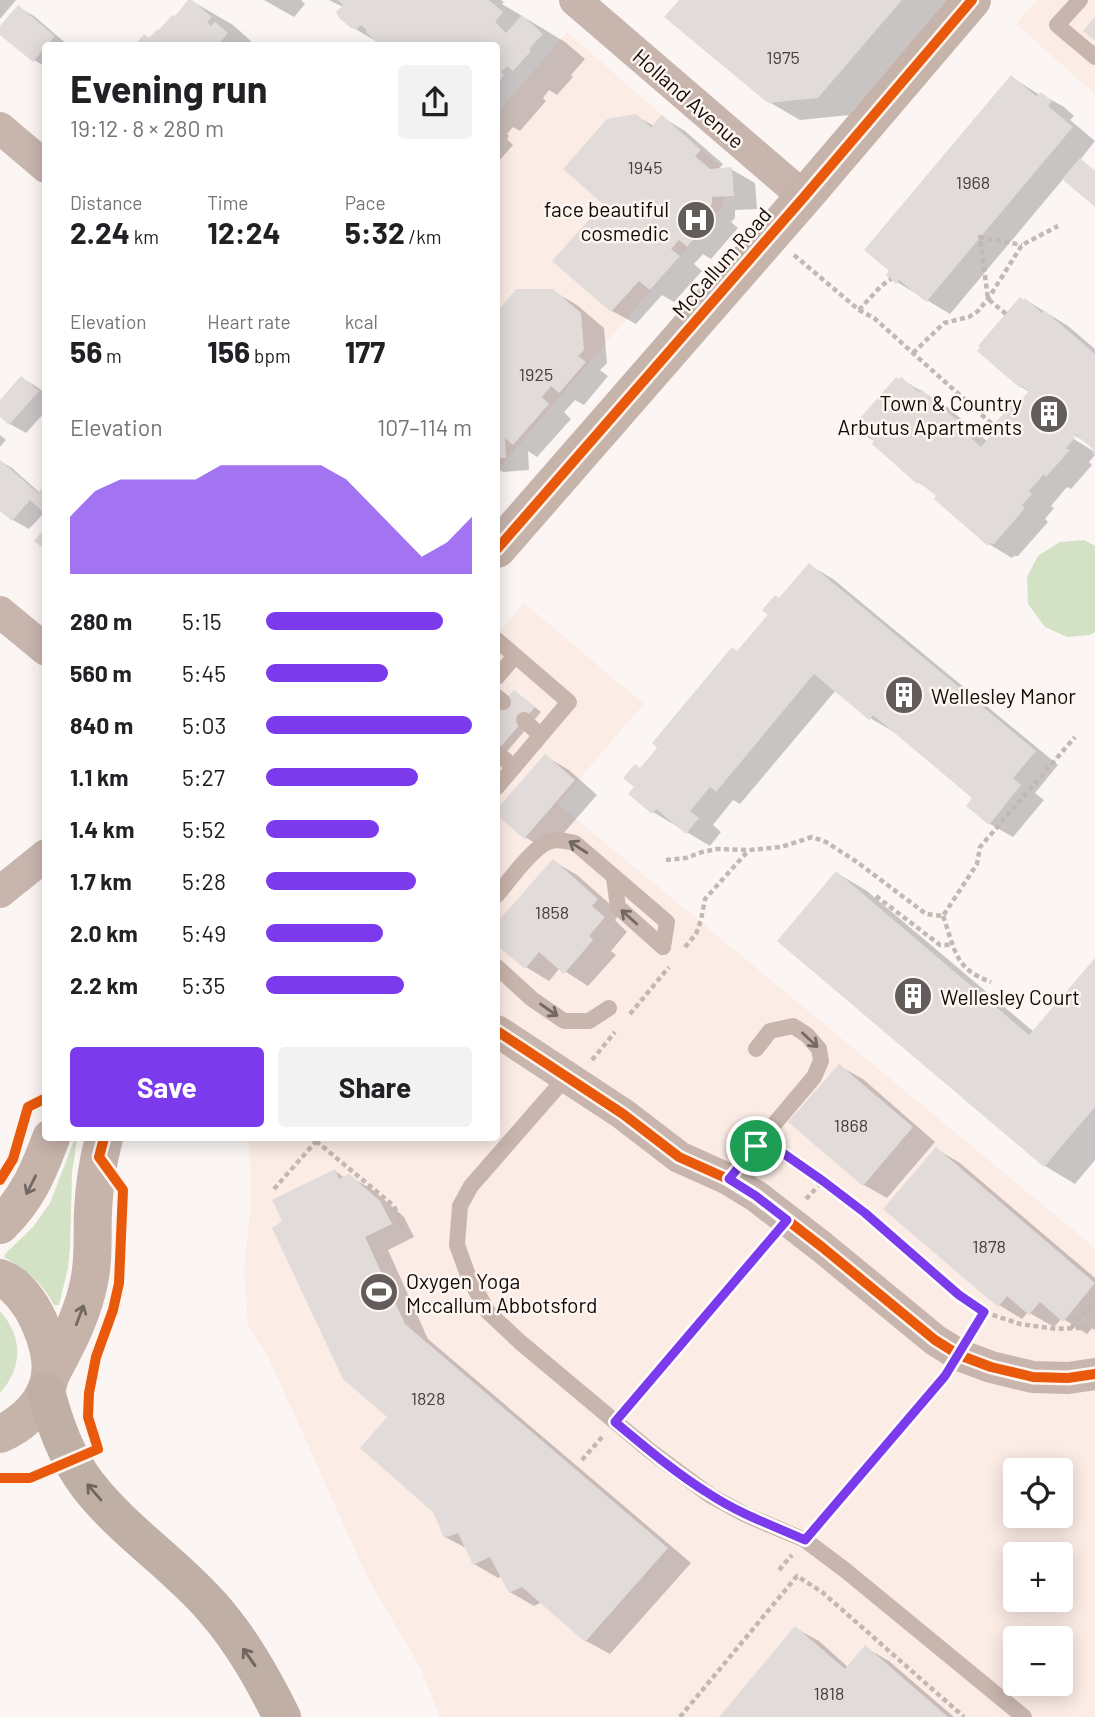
<!DOCTYPE html>
<meta charset="utf-8">
<style>
:root{--surface:#fff;--page:#f2f2f2;--text:#202124;--muted:#757577;--accent:#7c3aed}
body{margin:0;font-family:Barlow,sans-serif;background:var(--page);color:var(--text);height:100vh;display:flex;flex-direction:column;font-size:26px;white-space:nowrap}
*{box-sizing:border-box;margin:0}
p{font-size:23px;color:var(--muted)}
.icon{flex:none;width:38px;height:38px;fill:none;stroke:currentColor;stroke-width:2;stroke-linecap:round;stroke-linejoin:round}
.map{position:relative;flex:1;overflow:hidden}
.side{position:absolute;left:42px;top:42px;width:458px;height:1099px;display:flex;flex-direction:column;background:var(--surface);border-radius:7px;box-shadow:0 4px 18px #0003}
.side>*{flex:none}
.buttons{position:absolute;left:1003px;top:1458px;display:grid;gap:14px}
.buttons a{display:grid;place-items:center;width:70px;height:70px;border-radius:7px;background:var(--surface);box-shadow:0 4px 18px #0003;font-size:35px}
.pin{position:absolute;display:grid;place-items:center;width:60px;height:60px;color:#fff;margin:-30px;border:4px solid #fff;border-radius:50%;box-shadow:0 2px 7px #0007}
.round{display:grid;place-items:center;flex:none;width:74px;height:74px;border-radius:7px;background:var(--page)}
.headline{display:flex;align-items:center;justify-content:space-between;height:119px;padding:0 28px}
h1{font-size:38px;font-weight:700;line-height:52px}
.figures{display:grid;grid-template-columns:repeat(3,1fr);gap:10px;height:119px;padding:7px 28px}
.figures div{display:grid;align-content:center}
.figures b{font-size:30px;font-weight:700}
.figures small{font-size:19px;font-weight:400}
.figures p{font-size:19px}
.chart{height:196px;padding:14px 28px}
.chart p{display:flex;justify-content:space-between}
.chart svg{width:100%;height:126px;margin-top:7px;fill:var(--accent);opacity:.7}
.action{display:flex;gap:14px;margin-top:auto;padding:14px 28px}
.action a{flex:1;height:80px;border-radius:7px;background:var(--accent);color:#fff;font-size:28px;font-weight:700;line-height:80px;text-align:center}
.action a+a{background:var(--page);color:var(--text)}
ul{padding:0 28px;list-style:none;font-size:23px}
li{display:grid;grid-template-columns:112px 84px 1fr;align-items:center;height:52px}
li i{height:18px;border-radius:9px;background:var(--accent)}
.map>svg:first-child{display:block}
.built{fill:#fcece6;fill-rule:evenodd}
.green{fill:#d3e1c4}
.shadow{fill:#0003}
.building{fill:#e1dbd9}
.lines{fill:none;stroke-linecap:round;stroke-linejoin:round}
.path{stroke:#c3b8b3;stroke-width:4.5;stroke-dasharray:5 3.5;stroke-linecap:butt}
.lane{stroke:#c8b5ad;stroke-width:16}
.street{stroke:#c8b5ad;stroke-width:32}
.secondary{stroke:#c6b4ab;stroke-width:38}
.highway{stroke:#c0afa5;stroke-width:38}
.cycleway-casing{stroke:#fef5f1;stroke-width:15}
.cycleway{stroke:#e8590c;stroke-width:10}
.oneway{stroke:#756863}
.oneway2{stroke:#746862}
.oneway3{stroke:#71655f}
.route-casing{stroke:#fff;stroke-width:14}
.route{stroke:#7c3aed;stroke-width:9}
.labels{text-anchor:middle;dominant-baseline:central;stroke-width:5;stroke-linejoin:round;paint-order:stroke}
.number-label{font-size:18px;fill:#443e3d}
.street-label{font-size:21px;fill:#100a09;stroke:#fef5f1}
.poi-label{font-size:21px;fill:#100a09;stroke:#fef5f1;text-anchor:start}
</style>
<div class="map">
<svg width="1095" height="1717" viewBox="0 0 1095 1717">
<rect width="100%" height="100%" fill="#fbf6f4"/>
<g class="built">
<polygon points="1037,0 1095,0 1095,94 1016,24"/>
<polygon points="567,32 719,165 724,205 497,471 497,113"/>
<path d="M524 603 644 704 558 804 1095 1248V1717H440L420 1667 368 1579 270 1361 248 1325 244 1270 251 1203 249 1138H497V635ZM1015 1470H1060V1516H1015ZM1015 1554H1060V1600H1015ZM1015 1638H1060V1684H1015Z"/>
</g>
<g class="green">
<polygon points="1084,540 1095,546 1095,632 1090,635 1067,637 1045,627 1028,604 1027,577 1038,556 1060,542"/>
<path d="M75 1138H77L72 1173 70 1248 68 1268 59 1305H54C41 1281 28 1272 4 1257L6 1253 33 1227 50 1203Z"/>
<path d="M0 1311C23 1337 23 1367 0 1393Z"/>
</g>
<g class="shadow">
<polygon points="0,0 16,0 0,19"/>
<polygon points="190,0 233,25 253,43 251,45 252,46 136,46 150,40 175,18"/>
<polygon points="264,0 301,0 305,4 294,17"/>
<polygon points="329,0 501,0 504,2 502,4 565,42 585,59 571,75 573,77 557,95 549,90 543,98 546,101 520,131 513,127 507,134 509,136 507,139 513,145 498,162 497,46 381,44 352,27 343,7"/>
<polygon points="681,0 948,0 849,115 800,120 769,102"/>
<polygon points="18,7 34,16 69,46 46,46 46,67 34,60 0,33 0,29"/>
<polygon points="1011,77 1040,95 1041,94 1064,107 1074,116 1070,120 1095,141 1080,160 1095,171 1095,205 1064,178 950,314 897,282"/>
<polygon points="636,116 654,126 662,117 685,131 723,164 718,170 731,169 755,183 757,209 735,210 735,218 731,222 738,228 711,259 703,254 694,264 702,271 674,302 662,295 636,324 612,311 555,261 605,204"/>
<polygon points="553,291 577,305 604,328 607,363 600,370 608,376 584,405 575,400 564,412 571,419 537,457 528,451 529,470 503,472 497,469 497,314"/>
<polygon points="1026,300 1068,326 1095,349 1095,450 1090,444 1068,432 1067,435 1095,452 1095,455 1089,462 1092,465 1071,489 1067,487 1051,506 1054,508 1045,519 1048,522 1018,556 1014,556 1012,558 989,544 939,496 918,482 876,442 864,435 901,379 945,405 988,442 1030,392 1021,387"/>
<polygon points="22,378 37,387 46,394 46,411 26,433 10,424 0,414 0,402"/>
<polygon points="0,435 6,440 0,447"/>
<polygon points="0,461 12,468 40,493 46,487 46,511 29,529 13,520 0,509"/>
<polygon points="809,565 833,579 1058,765 1035,793 1044,800 1013,837 990,824 975,798 894,732 870,718 836,690 740,804 733,800 713,825 721,832 710,846 653,812 637,787 641,769"/>
<polygon points="521,696 541,712 497,763 497,712"/>
<polygon points="545,756 569,770 597,795 548,851 525,837 497,813"/>
<polygon points="553,861 577,875 620,913 615,920 627,932 611,951 616,955 588,986 560,968 549,981 526,967"/>
<polygon points="837,873 867,891 1034,1032 1095,960 1095,1160 1075,1184 1045,1166"/>
<polygon points="839,1066 863,1079 935,1142 887,1198 864,1185"/>
<polygon points="936,1149 960,1163 1095,1278 1095,1325 1087,1334 1062,1318 1054,1327 1028,1312 1022,1319 999,1305"/>
<polygon points="335,1171 345,1178 349,1176 373,1190 404,1217 414,1237 388,1250 428,1339 691,1563 610,1654 586,1641 542,1602 534,1606 510,1592 502,1576 498,1578 474,1564 468,1549 445,1537 389,1417 284,1222"/>
<polygon points="795,1628 819,1641 849,1668 866,1648 889,1661 954,1717 721,1717"/>
</g>
<g class="building">
<polygon points="188,0 192,0 212,17 207,22 211,26 215,22 228,33 217,46 203,46 201,44 199,46 134,46 144,34 149,38 158,29 159,30 172,15 175,16"/>
<polygon points="338,0 489,0 503,12 495,22 506,33 522,15 543,34 529,49 531,51 513,71 507,66 501,72 504,75 497,84 497,46 380,46 366,32 367,30 361,25 357,29 351,28 339,18 336,12 343,5"/>
<polygon points="679,0 902,0 818,98 768,103 664,17"/>
<polygon points="18,5 55,36 33,62 0,35 0,26"/>
<polygon points="1095,17 1095,41 1083,31"/>
<polygon points="1011,75 1036,96 1041,92 1052,101 1048,106 1073,127 926,302 899,280 896,284 886,275 889,271 864,250"/>
<polygon points="636,114 651,127 662,115 701,150 695,156 710,169 732,167 734,196 712,197 712,204 709,208 716,214 687,247 679,240 671,249 680,256 650,290 639,281 611,312 552,261 603,204 563,169 607,119"/>
<polygon points="1080,158 1095,171 1095,207 1062,179"/>
<polygon points="516,289 553,289 581,313 584,350 578,356 586,362 559,393 551,386 542,397 549,404 513,445 505,438 506,458 497,458 497,312"/>
<polygon points="1020,297 1024,300 1025,298 1042,313 1044,310 1095,354 1095,455 1092,453 1094,450 1075,434 1073,436 1075,438 1066,448 1070,450 1046,477 1044,474 1029,491 1032,494 1022,505 1025,508 994,544 990,543 988,546 934,499 936,496 919,482 917,484 872,444 874,441 866,433 863,436 854,429 856,426 854,425 896,377 899,379 901,377 919,392 921,389 965,427 963,430 981,447 993,433 990,430 993,425 1015,401 1018,404 1029,391 1022,386 1020,388 977,351 980,348 978,346"/>
<polygon points="21,376 39,391 9,425 0,417 0,400"/>
<polygon points="0,460 38,493 46,484 46,507 42,511 30,500 12,521 0,511"/>
<polygon points="46,527 46,550 34,541"/>
<polygon points="809,563 1036,751 1013,778 1021,785 989,825 966,806 972,798 873,715 869,720 814,674 716,792 710,787 690,811 699,818 686,834 656,809 652,814 628,794 634,787 623,778 635,764 640,768 657,748 652,743 732,647 737,651 768,615 762,610 775,595 779,598"/>
<polygon points="514,690 535,707 497,751 497,709"/>
<polygon points="545,754 575,780 524,839 497,815 497,809"/>
<polygon points="553,859 598,899 592,906 605,917 589,936 593,940 564,974 539,952 525,969 500,948 497,922"/>
<polygon points="836,871 1029,1035 1095,958 1095,1107 1044,1167 777,941"/>
<polygon points="839,1064 913,1127 863,1186 788,1122"/>
<polygon points="936,1147 1095,1283 1063,1322 1040,1302 1029,1315 1007,1296 998,1307 883,1209"/>
<polygon points="335,1169 339,1179 349,1174 380,1201 392,1224 365,1237 405,1324 668,1548 585,1642 522,1587 509,1593 490,1557 473,1565 458,1533 444,1538 434,1513 360,1448 387,1417 343,1379 272,1228 282,1221 272,1200"/>
<polygon points="795,1626 845,1669 865,1645 948,1717 719,1717"/>
</g>
<g class="lines">
<g class="path">
<polyline points="794,255 859,310 874,318 993,425"/>
<polyline points="859,310 881,286 891,279"/>
<polyline points="1006,314 988,299 980,237 1022,245"/>
<polyline points="913,353 944,323 969,317 978,311 988,299 1022,245 1058,226"/>
<polyline points="666,860 686,858 702,852 717,849 749,850 781,847 812,837 826,842 857,862 926,914 943,916 977,864 980,847 1075,737"/>
<polyline points="876,896 940,945 953,945"/>
<path d="M943 916C955 949 954 969 991 982"/>
<polyline points="685,947 696,934 701,920 705,899 748,851"/>
<polyline points="630,1014 669,967"/>
<polyline points="592,1060 615,1032"/>
<polyline points="316,1141 394,1206 404,1230"/>
<polyline points="778,1149 865,1213 959,1295 984,1312 1020,1324 1056,1329 1095,1327"/>
<polyline points="274,1189 319,1138"/>
<polyline points="806,1199 823,1181"/>
<polyline points="1071,1328 1090,1306 1095,1306"/>
<polyline points="973,1331 984,1312"/>
<polyline points="628,1406 768,1243"/>
<polyline points="582,1460 602,1437"/>
<polyline points="818,1525 942,1379"/>
<polyline points="779,1570 792,1555"/>
<polyline points="680,1717 797,1576 822,1592 964,1717"/>
</g>
<g class="lane">
<polyline points="1080,0 1057,25 1095,57"/>
<polyline points="497,640 569,702 497,787"/>
<polyline points="497,677 515,656"/>
<polyline points="497,697 503,702"/>
<polyline points="524,720 540,735"/>
<polyline points="497,753 514,767"/>
<polyline points="614,878 618,907 663,947"/>
<path d="M497 895C509 881 532 848 548 842 556 838 566 841 575 843L667 922 663 947"/>
<polyline points="497,967 532,999 564,1021 589,1021 609,1008"/>
<polyline points="567,1076 471,1186 460,1206 457,1245 469,1278 488,1312 520,1342 649,1450 711,1496 746,1515 805,1540 845,1570 1024,1717"/>
<polyline points="728,1179 814,1077 821,1061 819,1049 807,1035 793,1026 770,1031 756,1049"/>
</g>
<g class="street">
<polyline points="575,0 804,197"/>
<polyline points="0,128 46,167"/>
<polyline points="0,612 46,650"/>
<polyline points="0,892 46,855"/>
<polyline points="497,1031 623,1114 679,1157 728,1179 756,1196 822,1247 935,1340 959,1355 991,1367 1033,1377 1068,1378 1095,1374"/>
</g>
<g class="secondary">
<polyline points="497,549 804,197 972,0"/>
<path d="M0 1225C27 1199 38 1173 51 1138"/>
<path d="M0 1278C5 1280 10 1283 14 1286 38 1308 60 1359 46 1390 38 1410 19 1426 0 1434"/>
<path d="M50 1376C67 1344 84 1313 90 1277 94 1255 92 1234 93 1212 94 1187 98 1161 104 1138"/>
</g>
<path class="highway" d="M46 1391C55 1425 66 1456 87 1484 123 1531 175 1564 213 1608 242 1641 263 1679 282 1717"/>
<defs>
<g id="cycleway">
<polyline points="497,549 804,197 972,0"/>
<polyline points="497,1031 623,1114 679,1157 728,1179 756,1196 822,1247 935,1340 959,1355 991,1367 1033,1377 1068,1378 1095,1374"/>
<polyline points="0,1180 13,1159 28,1107 46,1098"/>
<polyline points="0,1478 30,1478 98,1449 88,1417 89,1393 96,1357 113,1310 119,1283 123,1190 99,1157 104,1138"/>
</g>
</defs>
<use href="#cycleway" class="cycleway-casing"/>
<use href="#cycleway" class="cycleway"/>
</g>
<defs><path id="oneway-shaft" d="M-6 0H5M1.5-3L5.5 0L1.5 3" fill="none" stroke-width="1.6" stroke-linecap="round" stroke-linejoin="round" transform="scale(1.75)"/></defs>
<g class="oneway">
<use href="#oneway-shaft" transform="translate(578 847) rotate(-147)"/>
<use href="#oneway-shaft" transform="translate(629 917) rotate(-138)"/>
<use href="#oneway-shaft" transform="translate(549 1010) rotate(35)"/>
<use href="#oneway-shaft" transform="translate(810 1040) rotate(43)"/>
</g>
<g class="oneway2">
<use href="#oneway-shaft" transform="translate(31 1185) rotate(117)"/>
<use href="#oneway-shaft" transform="translate(80 1315) rotate(-69)"/>
</g>
<g class="oneway3">
<use href="#oneway-shaft" transform="translate(94 1492) rotate(-131)"/>
<use href="#oneway-shaft" transform="translate(249 1657) rotate(-125)"/>
</g>
<g class="lines">
<defs>
<path id="route" d="M756 1146 777 1149 823 1181 865 1213 959 1295 984 1312 945 1376 805 1540C774 1526 740 1514 711 1495 677 1474 646 1448 615 1422L787 1220 756 1196 729 1179Z"/>
</defs>
<use href="#route" class="route-casing"/>
<use href="#route" class="route"/>
</g>
<defs>
<symbol id="hospital-disc" viewBox="-11 -11 22 22"><circle r="9.5" fill="#625d5b" stroke="#fef5f1"/><path d="M-5-5h3v3.5h4V-5h3V5h-3V1.5h-4V5h-3Z" fill="#fff"/></symbol>
<symbol id="building-disc" viewBox="-11 -11 22 22"><circle r="9.5" fill="#625d5b" stroke="#fef5f1"/><path d="M-4-6H4V6H1V3H-1V6H-4ZM-2.5-4.3h1.7v1.8h-1.7ZM.8-4.3h1.7v1.8H.8ZM-2.5-1h1.7V.8h-1.7ZM.8-1h1.7V.8H.8Z" fill="#fff"/></symbol>
<symbol id="stadium-disc" viewBox="-11 -11 22 22"><circle r="9.5" fill="#625d5b" stroke="#fef5f1"/><path d="M0-5a6.5 5 0 1 0 0 10a6.5 5 0 1 0 0-10ZM-3.5-1.8h7v3.6h-7Z" fill="#fff"/></symbol>
</defs>
<g fill-rule="evenodd">
<use href="#hospital-disc" x="674" y="198" width="44" height="44"/>
<use href="#building-disc" x="1027" y="392" width="44" height="44"/>
<use href="#building-disc" x="882" y="673" width="44" height="44"/>
<use href="#building-disc" x="891" y="974" width="44" height="44"/>
<use href="#stadium-disc" x="357" y="1270" width="44" height="44"/>
</g>
<g class="labels">
<g class="number-label">
<text x="783" y="57">1975</text>
<text x="645" y="167">1945</text>
<text x="973" y="182">1968</text>
<text x="536" y="374">1925</text>
<text x="552" y="912">1858</text>
<text x="851" y="1125">1868</text>
<text x="989" y="1246">1878</text>
<text x="428" y="1398">1828</text>
<text x="829" y="1693">1818</text>
</g>
<g class="street-label">
<text transform="translate(689 98) rotate(41)">Holland Avenue</text>
<text transform="translate(721 262) rotate(-49)">McCallum Road</text>
</g>
<g class="poi-label">
<text x="669" y="208" text-anchor="end">face beautiful<tspan x="669" dy="24">cosmedic</tspan></text>
<text x="1022" y="402" text-anchor="end">Town &amp; Country<tspan x="1022" dy="24">Arbutus Apartments</tspan></text>
<text x="931" y="695">Wellesley Manor</text>
<text x="940" y="996">Wellesley Court</text>
<text x="406" y="1280">Oxygen Yoga<tspan x="406" dy="24">Mccallum Abbotsford</tspan></text>
</g>
</g>
</svg>
<div class="buttons">
<a><svg class="icon" aria-label="locate" viewBox="0 0 24 24"><circle cx="12" cy="12" r="6"/><path d="M12 2v4M12 18v4M2 12h4M18 12h4"/></svg></a>
<a>+</a>
<a>−</a>
</div>
<div class="pin" style="left:756px;top:1146px;background:#1e9e55"><svg class="icon" aria-label="arrive" viewBox="0 0 24 24"><path d="M6 21V4h12l-3 4 3 4H6"/></svg></div>
<section class="side">
<div class="headline"><div><h1>Evening run</h1><p>19:12 · 8 × 280 m</p></div><a class="round"><svg class="icon" aria-label="share" viewBox="0 0 24 24"><path d="M12 15V3M7 8l5-5 5 5M5 13v7h14v-7"/></svg></a></div>
<div class="figures">
<div><p>Distance</p><b>2.24<small> km</small></b></div>
<div><p>Time</p><b>12:24</b></div>
<div><p>Pace</p><b>5:32<small> /km</small></b></div>
</div>
<div class="figures">
<div><p>Elevation</p><b>56<small> m</small></b></div>
<div><p>Heart rate</p><b>156<small> bpm</small></b></div>
<div><p>kcal</p><b>177</b></div>
</div>
<div class="chart"><p><span>Elevation</span>107–114 m</p>
<svg viewBox="0 0 160 44" preserveAspectRatio="none"><path d="M0 44V24L10 15L20 11L30 11L40 11L50 11L60 6L70 6L80 6L90 6L100 6L110 11L120 20L130 29L140 38L150 33L160 24V44z"/></svg>
</div>
<ul>
<li><b>280 m</b>5:15<i style="width:86%"></i></li>
<li><b>560 m</b>5:45<i style="width:59%"></i></li>
<li><b>840 m</b>5:03<i style="width:100%"></i></li>
<li><b>1.1 km</b>5:27<i style="width:74%"></i></li>
<li><b>1.4 km</b>5:52<i style="width:55%"></i></li>
<li><b>1.7 km</b>5:28<i style="width:73%"></i></li>
<li><b>2.0 km</b>5:49<i style="width:57%"></i></li>
<li><b>2.2 km</b>5:35<i style="width:67%"></i></li>
</ul>
<div class="action"><a>Save</a><a>Share</a></div>
</section>
</div>
